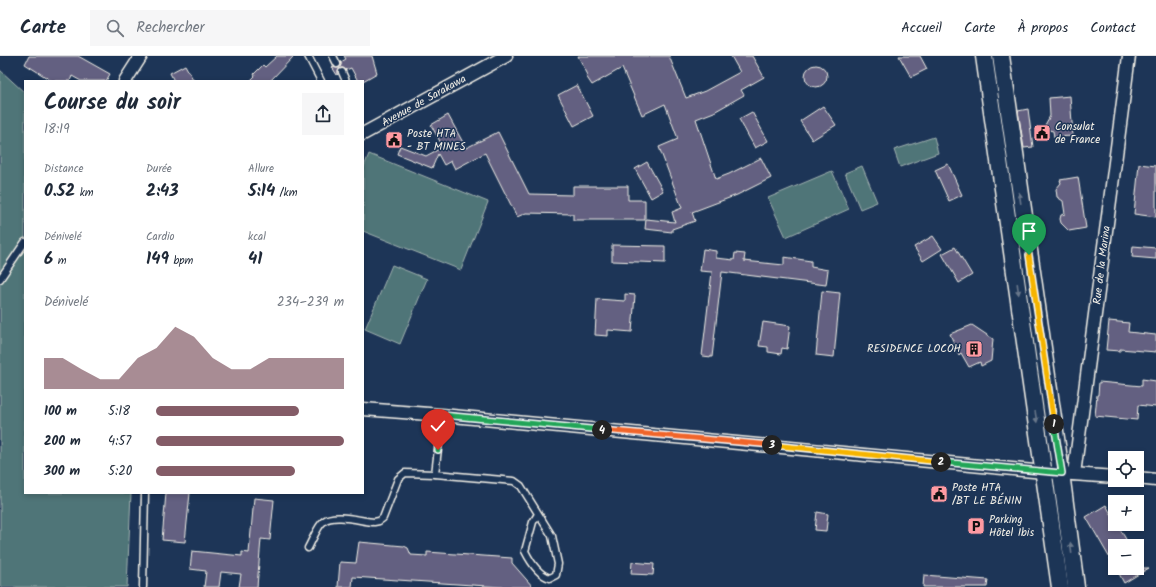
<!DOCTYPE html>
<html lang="fr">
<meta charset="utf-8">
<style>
:root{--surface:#fff;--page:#f6f6f7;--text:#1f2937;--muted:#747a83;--line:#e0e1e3;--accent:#845c67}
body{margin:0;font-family:Kalam,sans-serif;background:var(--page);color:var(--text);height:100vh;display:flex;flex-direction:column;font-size:15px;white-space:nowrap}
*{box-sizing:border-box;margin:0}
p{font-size:13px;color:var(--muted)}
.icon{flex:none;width:22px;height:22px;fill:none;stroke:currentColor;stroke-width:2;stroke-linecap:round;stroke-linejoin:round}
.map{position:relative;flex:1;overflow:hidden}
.panel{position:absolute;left:24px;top:24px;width:340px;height:414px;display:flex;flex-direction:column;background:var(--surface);border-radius:0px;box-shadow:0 2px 6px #0003}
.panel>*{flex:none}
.fabs{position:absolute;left:1108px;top:395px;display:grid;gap:8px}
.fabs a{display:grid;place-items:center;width:36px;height:36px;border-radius:0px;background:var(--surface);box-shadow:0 2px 6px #0003;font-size:20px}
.pin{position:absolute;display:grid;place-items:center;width:34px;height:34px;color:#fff;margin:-41px -17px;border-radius:50% 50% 50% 0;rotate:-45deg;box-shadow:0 0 4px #0007}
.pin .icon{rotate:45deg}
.km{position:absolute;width:20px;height:20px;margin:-10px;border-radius:50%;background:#222;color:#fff;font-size:11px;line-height:20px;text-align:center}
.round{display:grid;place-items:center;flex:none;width:42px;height:42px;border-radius:0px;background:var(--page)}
.head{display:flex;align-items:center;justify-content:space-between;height:68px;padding:0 20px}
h1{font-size:22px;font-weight:700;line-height:30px}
.stats{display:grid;grid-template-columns:repeat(3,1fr);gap:6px;height:68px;padding:4px 20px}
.stats div{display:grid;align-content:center}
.stats b{font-size:17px;font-weight:700}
.stats small{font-size:11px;font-weight:400}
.stats p{font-size:11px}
.chart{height:112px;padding:8px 20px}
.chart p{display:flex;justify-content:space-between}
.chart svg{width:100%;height:72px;margin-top:4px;fill:var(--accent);opacity:.7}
ul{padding:0 20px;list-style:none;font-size:13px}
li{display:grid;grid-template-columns:64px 48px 1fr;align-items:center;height:30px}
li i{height:10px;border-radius:5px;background:var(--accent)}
header{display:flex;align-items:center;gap:24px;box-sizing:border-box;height:56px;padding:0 20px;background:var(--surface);border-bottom:1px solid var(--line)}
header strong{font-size:19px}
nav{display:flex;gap:22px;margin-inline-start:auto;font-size:14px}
.search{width:280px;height:36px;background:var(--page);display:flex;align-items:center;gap:10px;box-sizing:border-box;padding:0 14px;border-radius:0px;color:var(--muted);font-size:15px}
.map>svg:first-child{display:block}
.green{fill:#4f7578;stroke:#a2b3b0}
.building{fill:#636181;stroke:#f4f1e8}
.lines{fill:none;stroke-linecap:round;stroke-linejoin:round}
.lane-casing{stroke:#f4f1e8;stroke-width:9}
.street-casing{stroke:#f4f1e8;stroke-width:15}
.secondary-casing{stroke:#f4f1e8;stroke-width:19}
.lane{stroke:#1d3557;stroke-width:6}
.street{stroke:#1d3557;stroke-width:12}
.secondary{stroke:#1d3557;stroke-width:16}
.oneway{fill:#68778a}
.split-1-casing{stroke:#fff;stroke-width:8}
.split-2-casing{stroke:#fff;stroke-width:8}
.split-3-casing{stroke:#fff;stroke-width:8}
.split-4-casing{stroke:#fff;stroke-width:8}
.split-5-casing{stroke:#fff;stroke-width:8}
.split-1{stroke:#f5b400;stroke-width:5}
.split-2{stroke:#22a559;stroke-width:5}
.split-3{stroke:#f5b400;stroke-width:5}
.split-4{stroke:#f0652b;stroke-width:5}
.split-5{stroke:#22a559;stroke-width:5}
.labels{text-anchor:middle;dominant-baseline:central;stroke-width:3;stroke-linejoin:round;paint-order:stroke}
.street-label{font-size:11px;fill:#f4f1e8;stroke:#1d3557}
.poi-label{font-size:11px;fill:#f4f1e8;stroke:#1d3557;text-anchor:start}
</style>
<header>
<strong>Carte</strong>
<div class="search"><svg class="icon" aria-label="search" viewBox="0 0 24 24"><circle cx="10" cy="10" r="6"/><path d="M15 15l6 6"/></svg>Rechercher</div>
<nav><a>Accueil</a><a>Carte</a><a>À propos</a><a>Contact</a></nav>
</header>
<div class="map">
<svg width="1156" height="531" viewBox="0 0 1156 531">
<rect width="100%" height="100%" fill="#1d3557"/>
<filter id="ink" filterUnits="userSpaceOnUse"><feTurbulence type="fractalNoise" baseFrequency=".025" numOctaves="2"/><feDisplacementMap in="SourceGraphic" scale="8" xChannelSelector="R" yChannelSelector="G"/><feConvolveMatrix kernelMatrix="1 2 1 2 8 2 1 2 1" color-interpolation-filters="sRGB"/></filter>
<g filter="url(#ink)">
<g class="green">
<polygon points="0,14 25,37 25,437 131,437 127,531 0,531"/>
<polygon points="934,81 938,97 900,111 894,94"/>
<polygon points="369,98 488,146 461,214 363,175 363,113"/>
<polygon points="862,110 877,146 860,153 845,117"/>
<polygon points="832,115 849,153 786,181 768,142"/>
<polygon points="392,209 427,223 400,288 365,273"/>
</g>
<g class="building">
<polygon points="29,0 78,0 110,18 106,25 81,25 72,20 70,25 52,25 25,8"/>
<polygon points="277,0 294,0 270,25 250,25 255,20 254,18 263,9 265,11"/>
<polygon points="344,0 372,0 377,17 363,25 358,25 351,12 346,14 343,12 340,12 338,15 338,18 337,19 332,11 336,12 339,12 341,9 341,6 346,3"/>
<polygon points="578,0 669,0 686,42 705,35 740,16 731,0 752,0 764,21 741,34 744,39 714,56 696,63 716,123 729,118 761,102 771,122 737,139 692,156 695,165 672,173 672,176 645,173 646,163 675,166 672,156 682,152 659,91 678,83 665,48 642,59 622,12 592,29 586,20 588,19"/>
<polygon points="899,0 920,0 927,13 911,21"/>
<circle cx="816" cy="20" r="11"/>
<polygon points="185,9 194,25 174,25 170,17"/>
<polygon points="577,29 593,60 574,70 558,39"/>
<polygon points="1070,40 1073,80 1054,81 1053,75 1049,74 1045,69 1050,60 1049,42"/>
<polygon points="823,50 836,69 812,84 800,65"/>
<polygon points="1028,53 1033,91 1024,92 1018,55"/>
<polygon points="752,56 768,85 755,92 739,63"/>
<polygon points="448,59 466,92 498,76 529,138 573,139 573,130 628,130 628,144 645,144 645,164 573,164 573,158 526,157 517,161 485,97 455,113 451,105 444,109 438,98 432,112 397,98 400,90 426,100 443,91 431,69"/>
<polygon points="647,106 663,135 651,142 635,113"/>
<polygon points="948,108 962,139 949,145 935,114"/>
<polygon points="1139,108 1156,110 1156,161 1134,158"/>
<polygon points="1078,121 1086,172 1069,175 1061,167 1060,163 1061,159 1065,158 1063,145 1057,141 1056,133 1061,127 1060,124"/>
<polygon points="933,180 942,193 923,205 914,191"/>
<polygon points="612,189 665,190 665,207 612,205"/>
<polygon points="1133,190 1156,192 1156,203 1132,201"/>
<polygon points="955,191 972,219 959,227 942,198"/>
<polygon points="703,193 716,195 716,202 734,204 735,197 745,198 744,205 784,209 784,201 811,205 811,211 828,214 826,229 722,216 712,301 702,300 712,216 700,215"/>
<polygon points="822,235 840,237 834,301 816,299"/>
<polygon points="625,238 635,239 632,276 608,274 608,280 595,279 597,243 625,245"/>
<polygon points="1109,265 1129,267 1128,276 1156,279 1156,296 1120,293 1120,295 1106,294"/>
<polygon points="763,266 790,270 787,293 782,292 781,298 768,296 768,291 759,290"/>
<polygon points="972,269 993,283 991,305 981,310 980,306 969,311 961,297 959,299 950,278"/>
<polygon points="1142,323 1156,325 1156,351 1138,349 1137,364 1095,360 1097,339 1098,339 1099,326 1142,330"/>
<polygon points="166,437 190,437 185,486 162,484"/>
<polygon points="254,442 274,444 270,484 261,483 257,531 239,531 241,518 221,516 219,531 204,531 206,515 190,513 192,495 242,500 242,496 249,497"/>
<polygon points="1106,449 1115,465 1115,468 1117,468 1130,490 1115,490 1115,511 1086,461"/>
<polygon points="817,456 828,458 826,475 815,474"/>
<polygon points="359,486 404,490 408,492 411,499 427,500 427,496 512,502 512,507 533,531 502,531 353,521 352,531 338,531 340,506 356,507"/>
<polygon points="632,506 654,508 653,519 631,518"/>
<polygon points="1116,512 1149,512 1124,527"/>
<polygon points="924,519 988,524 987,531 923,531"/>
</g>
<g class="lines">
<defs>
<g id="lane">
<polyline points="308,0 321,25"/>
<polyline points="333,0 337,8"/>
<polyline points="342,16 346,25"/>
<polyline points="0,223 25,186"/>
<path d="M442 359 435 418 514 425 521 430 552 480 558 508 556 519 550 522C539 519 530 505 525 495L533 466 538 458"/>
<path d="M308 492C312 485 318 469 324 465 334 457 361 465 374 466L379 465 383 462 398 423 405 417 435 418"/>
<polyline points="143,531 145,437"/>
</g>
<g id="street">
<polyline points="125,25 141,0"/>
<polyline points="363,78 506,0"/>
<polyline points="363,353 442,359 1044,416 1115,421"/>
<polyline points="1074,418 1129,0"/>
<polyline points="1137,422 1156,424"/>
</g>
<g id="secondary">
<polyline points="984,0 1060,531"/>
<polyline points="1001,0 1061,417 1076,531"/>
</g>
</defs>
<use href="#lane" class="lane-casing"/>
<use href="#street" class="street-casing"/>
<use href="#secondary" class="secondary-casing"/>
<use href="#lane" class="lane"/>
<use href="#street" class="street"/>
<use href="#secondary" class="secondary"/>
</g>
<defs><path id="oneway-solid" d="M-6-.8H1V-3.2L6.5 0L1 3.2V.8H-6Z"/></defs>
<g class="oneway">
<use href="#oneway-solid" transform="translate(1020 142) rotate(-98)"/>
<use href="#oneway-solid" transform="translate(1018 233) rotate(82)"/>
<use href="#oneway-solid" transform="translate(1036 361) rotate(81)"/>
<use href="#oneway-solid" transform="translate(1071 492) rotate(-97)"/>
</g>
</g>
<g class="lines" filter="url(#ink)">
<defs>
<polyline id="split-1" points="1029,199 1054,368"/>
<polyline id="split-2" points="941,406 1062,417 1054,368"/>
<polyline id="split-3" points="772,389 941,406"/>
<polyline id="split-4" points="602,374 772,389"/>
<polyline id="split-5" points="438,394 442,359 602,374"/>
</defs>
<use href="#split-1" class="split-1-casing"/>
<use href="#split-2" class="split-2-casing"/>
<use href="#split-3" class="split-3-casing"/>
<use href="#split-4" class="split-4-casing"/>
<use href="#split-5" class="split-5-casing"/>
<use href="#split-1" class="split-1"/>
<use href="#split-2" class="split-2"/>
<use href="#split-3" class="split-3"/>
<use href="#split-4" class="split-4"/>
<use href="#split-5" class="split-5"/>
</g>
<defs>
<symbol id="civic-square" viewBox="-11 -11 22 22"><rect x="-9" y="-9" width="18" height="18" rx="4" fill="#ff9aa2" stroke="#1d3557"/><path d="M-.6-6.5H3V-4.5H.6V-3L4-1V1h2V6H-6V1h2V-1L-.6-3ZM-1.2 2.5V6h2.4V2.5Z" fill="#111"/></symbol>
<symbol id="building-square" viewBox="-11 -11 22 22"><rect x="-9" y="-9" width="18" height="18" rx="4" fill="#ff9aa2" stroke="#1d3557"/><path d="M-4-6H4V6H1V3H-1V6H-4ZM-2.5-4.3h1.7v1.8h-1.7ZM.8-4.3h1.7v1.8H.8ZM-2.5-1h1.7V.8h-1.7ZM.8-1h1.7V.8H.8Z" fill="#111"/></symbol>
<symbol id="parking-square" viewBox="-11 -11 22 22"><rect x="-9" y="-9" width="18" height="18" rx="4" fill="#ff9aa2" stroke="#1d3557"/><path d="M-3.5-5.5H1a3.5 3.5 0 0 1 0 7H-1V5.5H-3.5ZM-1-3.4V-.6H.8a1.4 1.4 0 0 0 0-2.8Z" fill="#111"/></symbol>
</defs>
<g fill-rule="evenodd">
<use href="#civic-square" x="1032" y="67" width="20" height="20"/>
<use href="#civic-square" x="384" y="74" width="20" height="20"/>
<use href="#building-square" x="964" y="283" width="20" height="20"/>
<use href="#civic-square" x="929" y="428" width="20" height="20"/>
<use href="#parking-square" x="966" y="460" width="20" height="20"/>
</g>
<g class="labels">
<g class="street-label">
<text transform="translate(424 45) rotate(-29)">Avenue de Sarakawa</text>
<text transform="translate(1102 209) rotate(-83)">Rue de la Marina</text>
</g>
<g class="poi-label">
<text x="1055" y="71">Consulat<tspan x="1055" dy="13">de France</tspan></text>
<text x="407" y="78">Poste HTA<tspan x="407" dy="13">- BT MINES</tspan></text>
<text x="961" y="293" text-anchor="end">RESIDENCE LOCOH</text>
<text x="952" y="432">Poste HTA<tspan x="952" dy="13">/BT LE BÉNIN</tspan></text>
<text x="989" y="464">Parking<tspan x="989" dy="13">Hôtel Ibis</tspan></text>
</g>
</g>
</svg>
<div class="fabs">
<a><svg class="icon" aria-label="locate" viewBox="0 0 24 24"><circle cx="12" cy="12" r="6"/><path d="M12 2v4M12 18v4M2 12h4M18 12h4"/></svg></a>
<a>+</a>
<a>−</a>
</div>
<div class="pin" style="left:1029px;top:199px;background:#1e9e55"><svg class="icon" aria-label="arrive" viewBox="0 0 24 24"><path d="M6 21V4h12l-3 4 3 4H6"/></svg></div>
<div class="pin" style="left:438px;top:394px;background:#d93025"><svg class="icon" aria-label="check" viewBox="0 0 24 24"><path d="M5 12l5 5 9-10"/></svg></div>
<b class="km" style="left:1054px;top:368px">1</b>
<b class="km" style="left:941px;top:406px">2</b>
<b class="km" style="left:772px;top:389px">3</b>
<b class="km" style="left:602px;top:374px">4</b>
<section class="panel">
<div class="head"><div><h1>Course du soir</h1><p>18:19</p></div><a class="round"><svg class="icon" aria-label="share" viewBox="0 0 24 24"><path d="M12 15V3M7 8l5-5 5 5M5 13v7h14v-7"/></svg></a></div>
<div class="stats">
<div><p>Distance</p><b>0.52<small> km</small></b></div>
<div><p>Durée</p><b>2:43</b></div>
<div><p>Allure</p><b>5:14<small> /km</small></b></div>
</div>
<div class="stats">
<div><p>Dénivelé</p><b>6<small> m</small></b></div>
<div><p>Cardio</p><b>149<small> bpm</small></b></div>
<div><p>kcal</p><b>41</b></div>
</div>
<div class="chart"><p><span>Dénivelé</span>234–239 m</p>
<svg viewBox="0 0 160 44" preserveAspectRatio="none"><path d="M0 44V25L10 25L20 32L30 38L40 38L50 25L60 19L70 6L80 12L90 25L100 32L110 32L120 25L130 25L140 25L150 25L160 25V44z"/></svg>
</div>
<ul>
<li><b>100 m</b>5:18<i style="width:76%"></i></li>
<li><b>200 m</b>4:57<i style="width:100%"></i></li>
<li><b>300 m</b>5:20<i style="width:74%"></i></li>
</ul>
</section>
</div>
